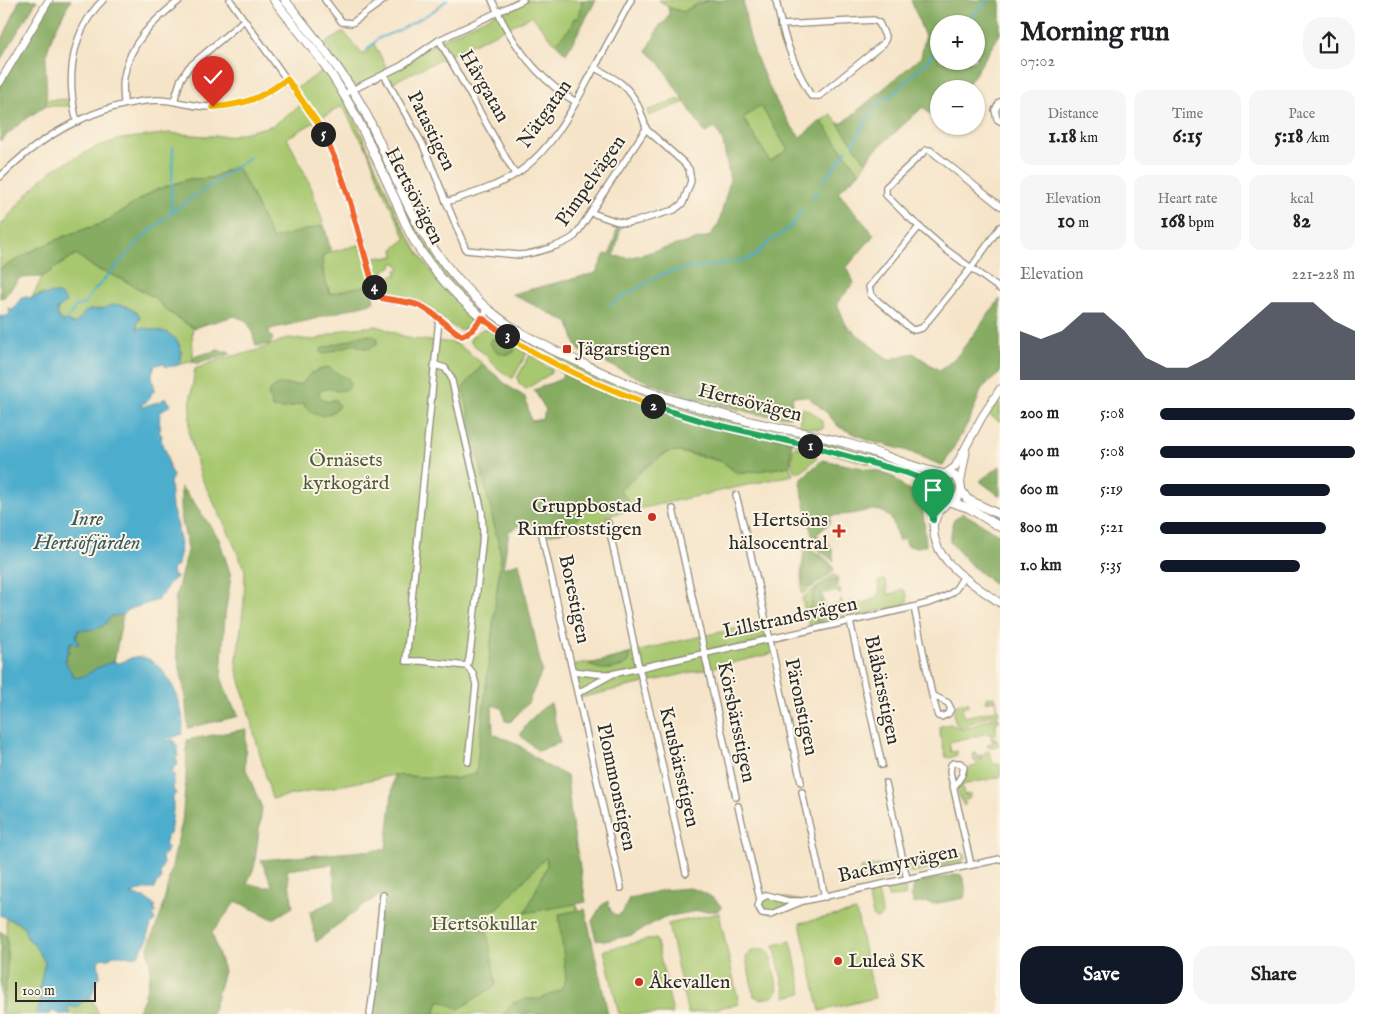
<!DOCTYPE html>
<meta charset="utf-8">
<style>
:root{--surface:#fff;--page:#f6f6f6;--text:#202124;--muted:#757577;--accent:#111827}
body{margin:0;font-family:"IM FELL English",serif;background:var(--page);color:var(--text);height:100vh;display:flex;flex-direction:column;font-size:19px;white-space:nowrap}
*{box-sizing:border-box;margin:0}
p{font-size:16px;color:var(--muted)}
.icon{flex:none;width:28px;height:28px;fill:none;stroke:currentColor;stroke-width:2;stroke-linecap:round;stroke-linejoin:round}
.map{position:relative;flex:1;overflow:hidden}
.drawer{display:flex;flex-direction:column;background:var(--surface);width:375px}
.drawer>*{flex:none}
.fabs{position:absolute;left:930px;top:15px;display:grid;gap:10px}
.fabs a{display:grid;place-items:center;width:55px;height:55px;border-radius:50%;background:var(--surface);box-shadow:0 1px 4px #0004;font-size:25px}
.scale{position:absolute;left:15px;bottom:12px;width:81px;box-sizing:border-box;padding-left:5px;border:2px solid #2b2b2b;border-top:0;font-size:14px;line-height:18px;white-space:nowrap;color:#2b2b2b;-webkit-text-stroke:4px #fcf5e5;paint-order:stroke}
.pin{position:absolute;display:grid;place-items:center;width:42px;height:42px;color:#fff;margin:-51px -21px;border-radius:50% 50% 50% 0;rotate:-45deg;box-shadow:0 0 5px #0007}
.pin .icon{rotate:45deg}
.km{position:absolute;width:25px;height:25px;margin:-12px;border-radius:50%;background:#222;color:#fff;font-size:14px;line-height:25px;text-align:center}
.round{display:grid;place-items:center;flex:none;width:52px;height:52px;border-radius:20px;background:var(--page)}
.summary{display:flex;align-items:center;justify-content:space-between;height:85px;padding:0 20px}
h1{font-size:28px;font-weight:700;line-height:38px}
.figures{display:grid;grid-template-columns:repeat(3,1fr);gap:8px;height:85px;padding:5px 20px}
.figures div{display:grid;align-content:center;border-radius:12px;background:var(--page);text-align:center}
.figures b{font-size:21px;font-weight:700}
.figures small{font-size:14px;font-weight:400}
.figures p{font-size:14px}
.chart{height:140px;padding:10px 20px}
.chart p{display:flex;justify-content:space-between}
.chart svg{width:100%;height:90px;margin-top:5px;fill:var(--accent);opacity:.7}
.action{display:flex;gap:10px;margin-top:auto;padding:10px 20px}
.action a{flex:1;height:58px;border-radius:20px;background:var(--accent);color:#fff;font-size:20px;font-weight:700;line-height:58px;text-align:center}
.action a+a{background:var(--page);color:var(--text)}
ul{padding:0 20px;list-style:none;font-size:16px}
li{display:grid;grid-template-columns:80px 60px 1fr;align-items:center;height:38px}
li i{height:12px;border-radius:6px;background:var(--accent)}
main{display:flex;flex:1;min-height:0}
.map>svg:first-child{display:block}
.green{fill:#a8c870;stroke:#6a7a4e}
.forest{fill:#86ac62;stroke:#586c46;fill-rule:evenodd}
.water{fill:#4eadcd;stroke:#3c6c7c}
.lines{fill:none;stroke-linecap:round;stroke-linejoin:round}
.stream{stroke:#4eadcd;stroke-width:2}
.minor-casing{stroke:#90887a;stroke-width:8}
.tertiary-casing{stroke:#90887a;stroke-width:9}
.secondary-casing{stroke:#90887a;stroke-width:10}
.minor{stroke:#fff;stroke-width:5.5}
.tertiary{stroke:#fff;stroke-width:7}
.secondary{stroke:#fff;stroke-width:8}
.split-1-casing{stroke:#fff;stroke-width:10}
.split-2-casing{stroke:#fff;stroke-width:10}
.split-3-casing{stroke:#fff;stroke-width:10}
.split-4-casing{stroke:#fff;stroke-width:10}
.split-5-casing{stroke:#fff;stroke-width:10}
.split-6-casing{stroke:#fff;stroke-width:10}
.split-1{stroke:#22a559;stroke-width:6}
.split-2{stroke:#22a559;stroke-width:6}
.split-3{stroke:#f5b400;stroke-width:6}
.split-4{stroke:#f0652b;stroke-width:6}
.split-5{stroke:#f0652b;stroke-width:6}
.split-6{stroke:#f5b400;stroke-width:6}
.poi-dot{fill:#c8321e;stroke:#fcf5e5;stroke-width:2}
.labels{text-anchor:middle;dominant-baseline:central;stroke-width:4;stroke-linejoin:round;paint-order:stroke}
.street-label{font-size:20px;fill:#2b2b2b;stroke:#fcf5e5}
.poi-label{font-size:20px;fill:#2b2b2b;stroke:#fcf5e5;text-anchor:start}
.park-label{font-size:20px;fill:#505a40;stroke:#fcf5e5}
.water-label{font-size:21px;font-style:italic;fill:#375864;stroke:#fcf5e5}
</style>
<main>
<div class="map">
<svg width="1000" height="1014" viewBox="0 0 1000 1014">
<rect width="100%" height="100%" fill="#fcf5e5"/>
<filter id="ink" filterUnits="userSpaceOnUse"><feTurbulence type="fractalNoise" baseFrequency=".02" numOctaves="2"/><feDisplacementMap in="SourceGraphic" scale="10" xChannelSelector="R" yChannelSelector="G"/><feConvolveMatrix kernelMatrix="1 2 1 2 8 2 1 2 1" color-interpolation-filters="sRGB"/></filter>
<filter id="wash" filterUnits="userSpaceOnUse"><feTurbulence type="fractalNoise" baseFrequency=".0096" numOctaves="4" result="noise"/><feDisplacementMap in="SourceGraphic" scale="20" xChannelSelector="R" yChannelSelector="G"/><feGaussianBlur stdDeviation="1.12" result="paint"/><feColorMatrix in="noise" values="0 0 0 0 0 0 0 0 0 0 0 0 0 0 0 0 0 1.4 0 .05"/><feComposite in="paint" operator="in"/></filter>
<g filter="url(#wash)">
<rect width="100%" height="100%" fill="#f5e4c8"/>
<g class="green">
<polygon points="523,0 582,0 581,10 578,19 574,18 570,28 555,43 532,16 389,84 384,75 352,90 331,55 326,43 338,36 343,31 363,55 374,44 389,72 439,41"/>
<polygon points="659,0 709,0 693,6 683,12 668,7"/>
<path d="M325 69 344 95 400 221C411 241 423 262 438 279 443 285 468 309 469 314 472 322 467 330 459 330 445 323 434 308 420 303 405 298 382 301 376 283L388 280V277L397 275 396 270 400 269 397 263 392 264V267L384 270V273L375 276 370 257 373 256 377 257 381 256 384 258 394 256 393 249 406 239 383 190 367 149 354 128 344 108 340 107 287 138 310 184 324 225 272 240 246 182 236 166 211 178 189 179 155 190 104 223 70 234 36 249 0 269V226L31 190 49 172 96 147 121 139 170 133 205 136H230L274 125 303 103 294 90Z"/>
<polygon points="682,98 685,102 649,116 647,111"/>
<polygon points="72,99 73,106 45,106 47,100"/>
<polygon points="761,106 788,150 770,161 743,118"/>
<polygon points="831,114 866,162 859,173 821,121"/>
<path d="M363 116 379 148 400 197 418 232 443 268 471 298 469 302C448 281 430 259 414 234L361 117Z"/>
<path d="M362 244 373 284 331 294C325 282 321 269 323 255L331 252Z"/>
<path d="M76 254 96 269 122 279 153 297 169 312 193 328C191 339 194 350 193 361L178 365 181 362C179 357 182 351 180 346 172 329 152 330 137 329V323L139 315 138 313 124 305 91 310 76 324 70 323 66 321 60 320C56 313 56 309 63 304H66L51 294 46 295 42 294 32 298 42 277Z"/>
<polygon points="377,326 411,339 456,343 483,364 463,388 501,555 476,774 453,779 394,775 272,799 236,666 244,603 245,570 226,527 201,477 189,434 191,396 195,369 221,359 255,351 288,338 315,340 345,329"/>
<path d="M485 329 491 330 527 353 513 378H512C501 372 494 365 486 356 482 351 476 347 470 342V340C473 335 479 330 485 329Z"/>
<path d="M511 332 563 359 594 374 654 397 714 416 823 441 866 453 935 476 931 482C871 465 812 447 752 430 729 424 705 419 682 411 622 393 563 367 510 334Z"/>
<path d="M530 355C537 359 543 366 551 369L552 371 550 374 526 389 519 383 517 378Z"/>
<polygon points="1000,394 1000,422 988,414"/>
<path d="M803 408C812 412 823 417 824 428L819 429 799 427 801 409Z"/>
<path d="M795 446 805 449 817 457C812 464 804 470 796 473 790 466 791 454 795 446Z"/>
<path d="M670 451 691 454 723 462 738 474 790 466 793 475 606 516 608 521 543 536 540 529 573 523C580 514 582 516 586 504L602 505 629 500 619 491C635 476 651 463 670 451Z"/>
<circle cx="947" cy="488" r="9"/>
<path d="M804 548C814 549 832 560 834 570L831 574 802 594 801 574Z"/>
<polygon points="835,575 838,579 837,585 840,588 841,593 839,595 838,591 822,594 825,607 840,604 840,600 842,600 845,617 843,618 809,626 802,598 830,577"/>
<path d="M884 580 886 582 888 594 896 593 901 589 905 591C908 596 909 602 904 605L856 616 852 615 849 606 852 601 854 605 873 600V599C882 596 879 590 878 582Z"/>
<polygon points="766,622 775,653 579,698 572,667 581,663 594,663 671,643"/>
<path d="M995 696 999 713 998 714C993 715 987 716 982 718 967 724 953 738 954 709L958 704 968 702 969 705 962 707 964 717 997 710 995 700 985 702V700L988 697Z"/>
<polygon points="998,716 999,721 996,723 996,735 994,733 992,733 993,741 995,741 995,737 997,739 998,746 997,747 988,747 987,744 993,743 990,733 949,742 951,752 957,751 957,755 949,758 946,757 940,735 940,726 950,724 962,729 969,728 985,720"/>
<polygon points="989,751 993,764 1000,764 1000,777 962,785 964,795 970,794 970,796 968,800 966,799 964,801 966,803 964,806 957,790 966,772 969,770 971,767 977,766 976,761 974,761 973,754 976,753 976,756 979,755 979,760 982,760 980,755 985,754 985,752"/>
<polygon points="562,826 579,919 586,1014 371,1014"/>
<path d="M959 853 965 854V858L962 862 914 873 908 871 906 865C916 861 925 855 937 857L939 863 960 858Z"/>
<polygon points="898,862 900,865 900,876 865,883 860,871 861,868 865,867"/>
<polygon points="904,884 906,896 888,897 887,891 884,889"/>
<polygon points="876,891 879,895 882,913 882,916 876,919 874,918 867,893"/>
<polygon points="768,895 802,901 771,914 760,910 760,898"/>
<polygon points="856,911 875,998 820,1011 800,923"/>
<polygon points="719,913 739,1004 688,1014 668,924"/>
<path d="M6 918 18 923 24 928 27 938 33 943 45 962C43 970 41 979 40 987 39 998 43 1005 35 1014H1C8 982 7 950 6 918Z"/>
<polygon points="656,938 673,1014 619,1014 604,950"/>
<polygon points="791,941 802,993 786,997 774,945"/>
<path d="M764 949 767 950 770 954 778 990C776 998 768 998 760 999L754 996 746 958C748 950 757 950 764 949Z"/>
<polygon points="91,998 99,1014 71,1014 67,1011 69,1006 80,1003"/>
</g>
<g class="forest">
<polygon points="19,0 37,0 0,61 0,44 16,9"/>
<path d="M49 0H71C61 19 49 37 46 59 44 74 49 91 45 106L23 121 0 141V82Z"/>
<polygon points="582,0 596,0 566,54 555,43 570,28 574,18 578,19 581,10"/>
<path d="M709 0H743C745 11 746 23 749 34 757 65 779 113 800 137L821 121 859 173 838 192 874 235 847 267 854 283 837 303 846 325 888 360 913 353 940 371 958 355 1000 299V373L982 388 970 419 943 466 905 450 870 441 839 427 827 413 808 397 793 396 790 417 762 415 692 398 650 383 580 351 575 343 569 323 512 294 596 273 605 254 610 255 619 222H622L614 256 629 258 710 236 719 223 730 180 723 142 715 128 705 133 659 62 647 51 660 25 666 21 669 14 668 7 683 12 693 6ZM761 106 788 150 770 161 743 118Z"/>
<path d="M911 0H1000V34L975 74 965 89H939V124L923 107 872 153 866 162 838 123H843L921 57 925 37ZM939 24H976V61H939Z"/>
<path d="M236 166 246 182 272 239 324 225 331 252 323 255C321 269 325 282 330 294L370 284 374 302 310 320 270 329 269 333 273 339 270 344 256 346 251 328 245 320 234 316 193 328 169 312 153 297 122 279 96 269 76 254 42 277 20 278 4 297 0 298V269L36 249 70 234 104 223 155 190 189 179 211 178Z"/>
<path d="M372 335 377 338V345C368 351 362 348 354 344L324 354 320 352 322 348 347 341 359 336Z"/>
<path d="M492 339C501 339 509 344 515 350L514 352C506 358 492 352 490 342Z"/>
<polygon points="218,350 228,351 231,354 197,364 193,361 193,357"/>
<path d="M483 364 508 386 525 397 531 421 542 419 546 410 534 390 561 379 565 369 663 408 792 442 790 466 738 474C733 470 727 465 722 462 713 458 676 449 668 452 653 458 631 479 620 491L629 501 602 505 586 504C582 515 580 514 573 523L540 529 523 524 509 531 503 568 519 563 542 671 528 703 510 722 505 721 502 708 492 705 493 734 516 743 545 765 567 776 571 817 586 902 525 913 547 866 546 857 498 908 484 912 496 985 459 1009 440 1000 434 1014H370L381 895 363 905 316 942 310 912 336 899 333 864 287 870 293 907 273 919 236 901 212 933 224 971 212 1014H136L144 999 151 970 148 947 161 914 182 822 186 778 187 740 246 729 245 767 262 808 254 868 247 883 263 887H273L261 860 386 849 394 775 453 779 476 774 501 555 463 388Z"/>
<path d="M328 367 340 375 348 378 350 386 346 390 337 391 328 388 318 392 321 398 327 402 335 399 339 406C329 418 316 419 305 407V403L282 409 272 408 271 400 268 396 270 391 278 384 297 385 303 383 311 373Z"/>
<path d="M822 460 878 471 895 478 905 488 917 492 922 500 926 545 918 547 907 546 904 538 899 541 891 518 881 511 871 510 851 514 830 516V523L817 534 818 537C831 541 832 548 834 561L817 549 811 531 800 483C803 474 815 468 822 460Z"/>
<polygon points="1000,466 1000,496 981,482 981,480"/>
<polygon points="181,487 193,501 219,539 231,576 225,615 221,677 229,699 239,716 188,728 185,694 176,650 175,600 188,547 181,518"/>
<polygon points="963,513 1000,535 1000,589 971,565 950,542 953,521"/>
<path d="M809 551C818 555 827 560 832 568 828 577 815 587 805 587L802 581 805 554Z"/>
<polygon points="836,579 837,583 836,587 828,589 821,593 823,607 822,619 819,622 814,620 808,611 811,604 813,592 830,580"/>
<path d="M123 615 114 662 97 668 85 676 77 678 73 676 63 659 66 660 67 658 66 657 69 651 68 646 70 642H73L78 634V630C93 628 103 631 110 616Z"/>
<path d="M630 654V659L628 663C617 670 599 672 589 664Z"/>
<path d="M551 703 560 743 550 746 538 751 521 736V733C529 721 538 710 551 703Z"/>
<path d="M960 874C966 881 966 889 964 898L933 904 926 902 914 904 911 895 915 883Z"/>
<path d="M690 888C704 892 713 896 722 907L717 911H698L664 917 632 935 605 941 596 940 592 921 601 906 608 901 611 912 617 916 623 912 629 898 664 890Z"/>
<polygon points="585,909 608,1014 504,1014 513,1003 525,999 540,999 561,990 566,979 559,914"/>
<path d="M0 931 7 936C8 962 7 988 1 1014Z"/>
</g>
<path class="water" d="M53 293C59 294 66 297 66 304H63L61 307 58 308C56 314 58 314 60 320L63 321 67 320 70 323C81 325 79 315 87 311 91 309 97 310 102 309 106 308 109 305 113 305 123 303 130 309 138 313L140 318 137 323V329L143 328 166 332 177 340 182 352 179 358 181 360C179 368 172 365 166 367L163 363 154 366V370L152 371C151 377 155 384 154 391L151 394C149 402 148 400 141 405L142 407C148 405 155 402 161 402L163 399H167L171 405C169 407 166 407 164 409 158 413 159 424 161 429L159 431 162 436 161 441C169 452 166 465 173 476L170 482 172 508 178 526V532L180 540V548L178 565 172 569 173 576 176 577V578C169 581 166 588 163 595L159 596 158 600 127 610 123 615 111 616C103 630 92 630 78 630L76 638 79 644 76 645 73 642H70V646H68L69 652H67L66 656 67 659 64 660 67 663V666L69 668 73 676C76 678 76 678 80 677 87 676 91 671 97 668 101 666 110 662 115 662 119 663 117 664 122 662 126 661 131 657 135 657 165 652 188 711 182 734L171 738 169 737 166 740H173L178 748 177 751 178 756 175 758 177 760 178 765 176 766H174L173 770H171L175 777 173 779 175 781 174 782 173 789 176 793 173 797V810L170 834 167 837 165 846 169 848 165 850 167 852 162 856 163 864 160 872 161 880 155 885V889C147 888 139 891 131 894L146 899 156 906 154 907 156 913 153 914 155 921 151 925 148 934V939L141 950V953L134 957C130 955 117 955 113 955L108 959 102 958 98 961 100 976 96 980V983L91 998 80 1003 78 1008 69 1006 67 1011 71 1014H60L53 1011 50 1014H35C43 1005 39 997 40 987 41 979 43 970 45 962L33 943 27 938 24 927 18 923 0 915V315L2 317 9 315 10 312 8 308 9 307 12 310 14 309 22 298 26 297 32 298 45 294 46 295Z"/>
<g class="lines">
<g class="stream">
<polyline points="964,24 989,0"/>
<polyline points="367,50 379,38 398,31 432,12 447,0"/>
<polyline points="853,144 870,113 878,103 889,97 905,83 939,48"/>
<polyline points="822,183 847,150"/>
<polyline points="812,198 817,191"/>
<polyline points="171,213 173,147"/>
<polyline points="609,305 658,276 672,271 745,260 755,256 771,240 780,235 789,228 803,210"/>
<polyline points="67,320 76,306 85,304 90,295 141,239 171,213 250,157"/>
</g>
</g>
</g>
<g filter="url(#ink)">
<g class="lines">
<defs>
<g id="minor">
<path d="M230 0 317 122 328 143 346 187 374 286C382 305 399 299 415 304 433 310 446 327 461 336 473 329 481 321 488 309"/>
<polyline points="325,0 342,22 352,23 384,0"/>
<path d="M492 0C510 41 537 79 576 102"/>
<path d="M776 0C782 34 794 66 811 96H819L883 44 886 38 879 23 874 20 781 25"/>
<polyline points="439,40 515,174"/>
<path d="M384 75 423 145 466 250 519 255C534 254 564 245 575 236L646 129C645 122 642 117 640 110 629 85 618 80 595 68"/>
<polyline points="344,94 401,66 439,40 523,0"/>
<polyline points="174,101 181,79 189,67 244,20"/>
<polyline points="1000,102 995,110 997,119 1000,121"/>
<path d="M124 104C124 95 122 86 124 77 129 43 154 20 180 0"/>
<path d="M77 122C66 79 70 33 103 0"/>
<path d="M0 177C41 135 98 103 157 100 172 100 184 104 198 106 234 111 258 99 287 79"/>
<path d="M446 202C471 194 497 187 519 172 555 147 575 104 595 67 607 45 619 22 631 0"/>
<polyline points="1000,206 930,150 926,150 886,187 886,195 906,215 945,249 1000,289"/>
<polyline points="592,213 615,221 625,223 637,221 674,210 683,203 691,181 689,169 684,163 646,129"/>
<polyline points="919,227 869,287 871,295 911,329 914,330 922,328 971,268 1000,227"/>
<polyline points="439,319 406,661 421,661 467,666"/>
<polyline points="435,365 445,368 451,377 482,512 483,532 482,544 471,646 469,659 467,666 473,673 476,685 468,762"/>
<polyline points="736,495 756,576 801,782"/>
<polyline points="673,509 736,797"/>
<polyline points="608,523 639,668 656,737 686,873"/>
<polyline points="542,535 621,888"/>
<polyline points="914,607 932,695 948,703 951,709 948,714 941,717 938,716 932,695"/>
<polyline points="850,621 882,765"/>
<path d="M573 671 597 674H612L914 607C928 603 944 600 955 590 958 586 961 581 964 576"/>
<polyline points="578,693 611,675"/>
<polyline points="886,783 907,879"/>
<polyline points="954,787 962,775 964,767 960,763 953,763 951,765 950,772 971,865"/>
<polyline points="802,792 825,897"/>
<polyline points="738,806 760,899"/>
<polyline points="803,901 788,901 767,895 760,899 758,906 762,913 771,914 803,901 1000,859"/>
<polyline points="370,1014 374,986 383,895"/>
</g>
<g id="tertiary">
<polyline points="0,82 49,0"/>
<polyline points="945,474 955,467 982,417 1000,389"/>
<polyline points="960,484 966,452"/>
<path d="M933 492C935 508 931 523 935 539 941 566 979 588 1000 603"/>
<polyline points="935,521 939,511 948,502"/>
</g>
<g id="secondary">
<path d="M274 0C298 31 325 61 344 95 364 128 379 166 396 201 401 213 406 226 412 237 447 298 506 341 569 371 612 392 658 409 704 421 739 431 775 438 811 446 832 451 853 457 874 463 890 468 909 471 924 480 928 482 930 485 932 489"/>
<path d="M285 0C311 33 338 65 359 101 388 151 402 208 438 255 454 276 473 298 494 314 519 334 548 348 577 361 599 371 621 382 644 390 679 403 716 413 752 422 783 429 814 434 845 443 878 451 909 468 943 474"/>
<circle cx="947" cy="488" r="14"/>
<polyline points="961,490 967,499 1000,515"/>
<polyline points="951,502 969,508 1000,527"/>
</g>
</defs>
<use href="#minor" class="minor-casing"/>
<use href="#tertiary" class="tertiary-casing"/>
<use href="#secondary" class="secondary-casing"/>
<use href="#minor" class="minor"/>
<use href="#tertiary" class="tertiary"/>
<use href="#secondary" class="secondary"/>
</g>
</g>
<g class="lines" filter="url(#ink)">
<defs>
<polyline id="split-1" points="810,446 904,472 923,479 929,484 932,489 934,497 933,520"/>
<polyline id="split-2" points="653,406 705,422 810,446"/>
<path id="split-3" d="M507 336C552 366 602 386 653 406"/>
<path id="split-4" d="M374 287 378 294 382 298C394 301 408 301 420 306 436 313 447 327 462 336L472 330 482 318 507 336"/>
<path id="split-5" d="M323 134C349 182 358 236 374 287"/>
<path id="split-6" d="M213 107C245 105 261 98 287 79L317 122 323 134"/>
</defs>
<use href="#split-1" class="split-1-casing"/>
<use href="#split-2" class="split-2-casing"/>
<use href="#split-3" class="split-3-casing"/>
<use href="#split-4" class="split-4-casing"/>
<use href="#split-5" class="split-5-casing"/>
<use href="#split-6" class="split-6-casing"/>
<use href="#split-1" class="split-1"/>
<use href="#split-2" class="split-2"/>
<use href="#split-3" class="split-3"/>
<use href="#split-4" class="split-4"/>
<use href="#split-5" class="split-5"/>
<use href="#split-6" class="split-6"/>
</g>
<g class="poi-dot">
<rect x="562" y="344" width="10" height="10" rx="2.5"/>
<circle cx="652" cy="517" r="5"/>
<path d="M836.5 523.5h5v5h5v5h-5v5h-5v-5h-5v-5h5z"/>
<circle cx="838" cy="961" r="5"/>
<circle cx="639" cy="982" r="5"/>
</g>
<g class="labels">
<g class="street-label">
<text transform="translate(484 86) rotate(60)">Håvgatan</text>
<text transform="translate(545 114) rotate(-55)">Nätgatan</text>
<text transform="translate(431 131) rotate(64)">Patastigen</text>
<text transform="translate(591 181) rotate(-55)">Pimpelvägen</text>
<text transform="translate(414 196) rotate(63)">Hertsövägen</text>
<text transform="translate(750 403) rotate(14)">Hertsövägen</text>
<text transform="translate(574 599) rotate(78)">Borestigen</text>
<text transform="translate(790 618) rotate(-12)">Lillstrandsvägen</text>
<text transform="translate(882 690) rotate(78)">Blåbärsstigen</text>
<text transform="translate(801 707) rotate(78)">Päronstigen</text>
<text transform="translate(736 722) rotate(78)">Körsbärsstigen</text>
<text transform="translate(679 767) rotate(77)">Krusbärsstigen</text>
<text transform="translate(616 787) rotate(78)">Plommonstigen</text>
<text transform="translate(898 864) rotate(-12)">Backmyrvägen</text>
</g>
<g class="poi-label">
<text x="577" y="349">Jägarstigen</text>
<text x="642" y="506" text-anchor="end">Gruppbostad<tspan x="642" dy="23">Rimfroststigen</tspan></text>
<text x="828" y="520" text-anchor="end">Hertsöns<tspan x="828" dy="23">hälsocentral</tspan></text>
<text x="848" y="961">Luleå SK</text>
<text x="649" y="982">Åkevallen</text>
</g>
<g class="park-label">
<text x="346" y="460">Örnäsets<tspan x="346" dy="23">kyrkogård</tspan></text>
<text x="484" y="924">Hertsökullar</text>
</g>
<g class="water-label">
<text x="87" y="519">Inre<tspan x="87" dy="24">Hertsöfjärden</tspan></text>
</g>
</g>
</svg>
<div class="fabs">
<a>+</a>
<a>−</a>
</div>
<div class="scale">100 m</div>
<div class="pin" style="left:933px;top:520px;background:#1e9e55"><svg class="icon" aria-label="arrive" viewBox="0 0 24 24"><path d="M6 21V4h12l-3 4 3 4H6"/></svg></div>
<div class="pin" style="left:213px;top:107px;background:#d93025"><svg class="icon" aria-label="check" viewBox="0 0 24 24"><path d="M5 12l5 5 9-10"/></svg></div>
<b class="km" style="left:810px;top:446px">1</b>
<b class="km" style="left:653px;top:406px">2</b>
<b class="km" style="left:507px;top:336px">3</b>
<b class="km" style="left:374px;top:287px">4</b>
<b class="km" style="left:323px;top:134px">5</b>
</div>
<section class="drawer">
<div class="summary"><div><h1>Morning run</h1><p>07:02</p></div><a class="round"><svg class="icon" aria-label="share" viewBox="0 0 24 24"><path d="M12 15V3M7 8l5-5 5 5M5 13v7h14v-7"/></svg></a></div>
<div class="figures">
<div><p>Distance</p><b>1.18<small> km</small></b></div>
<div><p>Time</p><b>6:15</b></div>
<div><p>Pace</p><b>5:18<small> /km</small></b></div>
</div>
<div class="figures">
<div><p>Elevation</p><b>10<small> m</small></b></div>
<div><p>Heart rate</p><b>168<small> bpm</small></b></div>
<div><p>kcal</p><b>82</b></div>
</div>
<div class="chart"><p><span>Elevation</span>221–228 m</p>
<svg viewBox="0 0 160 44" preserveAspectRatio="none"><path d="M0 44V20L10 24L20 20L30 11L40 11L50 20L60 33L70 38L80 38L90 33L100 24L110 15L120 6L130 6L140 6L150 15L160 20V44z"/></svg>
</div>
<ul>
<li><b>200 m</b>5:08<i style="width:100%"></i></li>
<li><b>400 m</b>5:08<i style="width:100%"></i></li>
<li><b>600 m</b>5:19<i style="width:87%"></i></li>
<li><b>800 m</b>5:21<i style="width:85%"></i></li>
<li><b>1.0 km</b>5:35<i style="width:72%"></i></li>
</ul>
<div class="action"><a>Save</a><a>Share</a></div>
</section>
</main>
